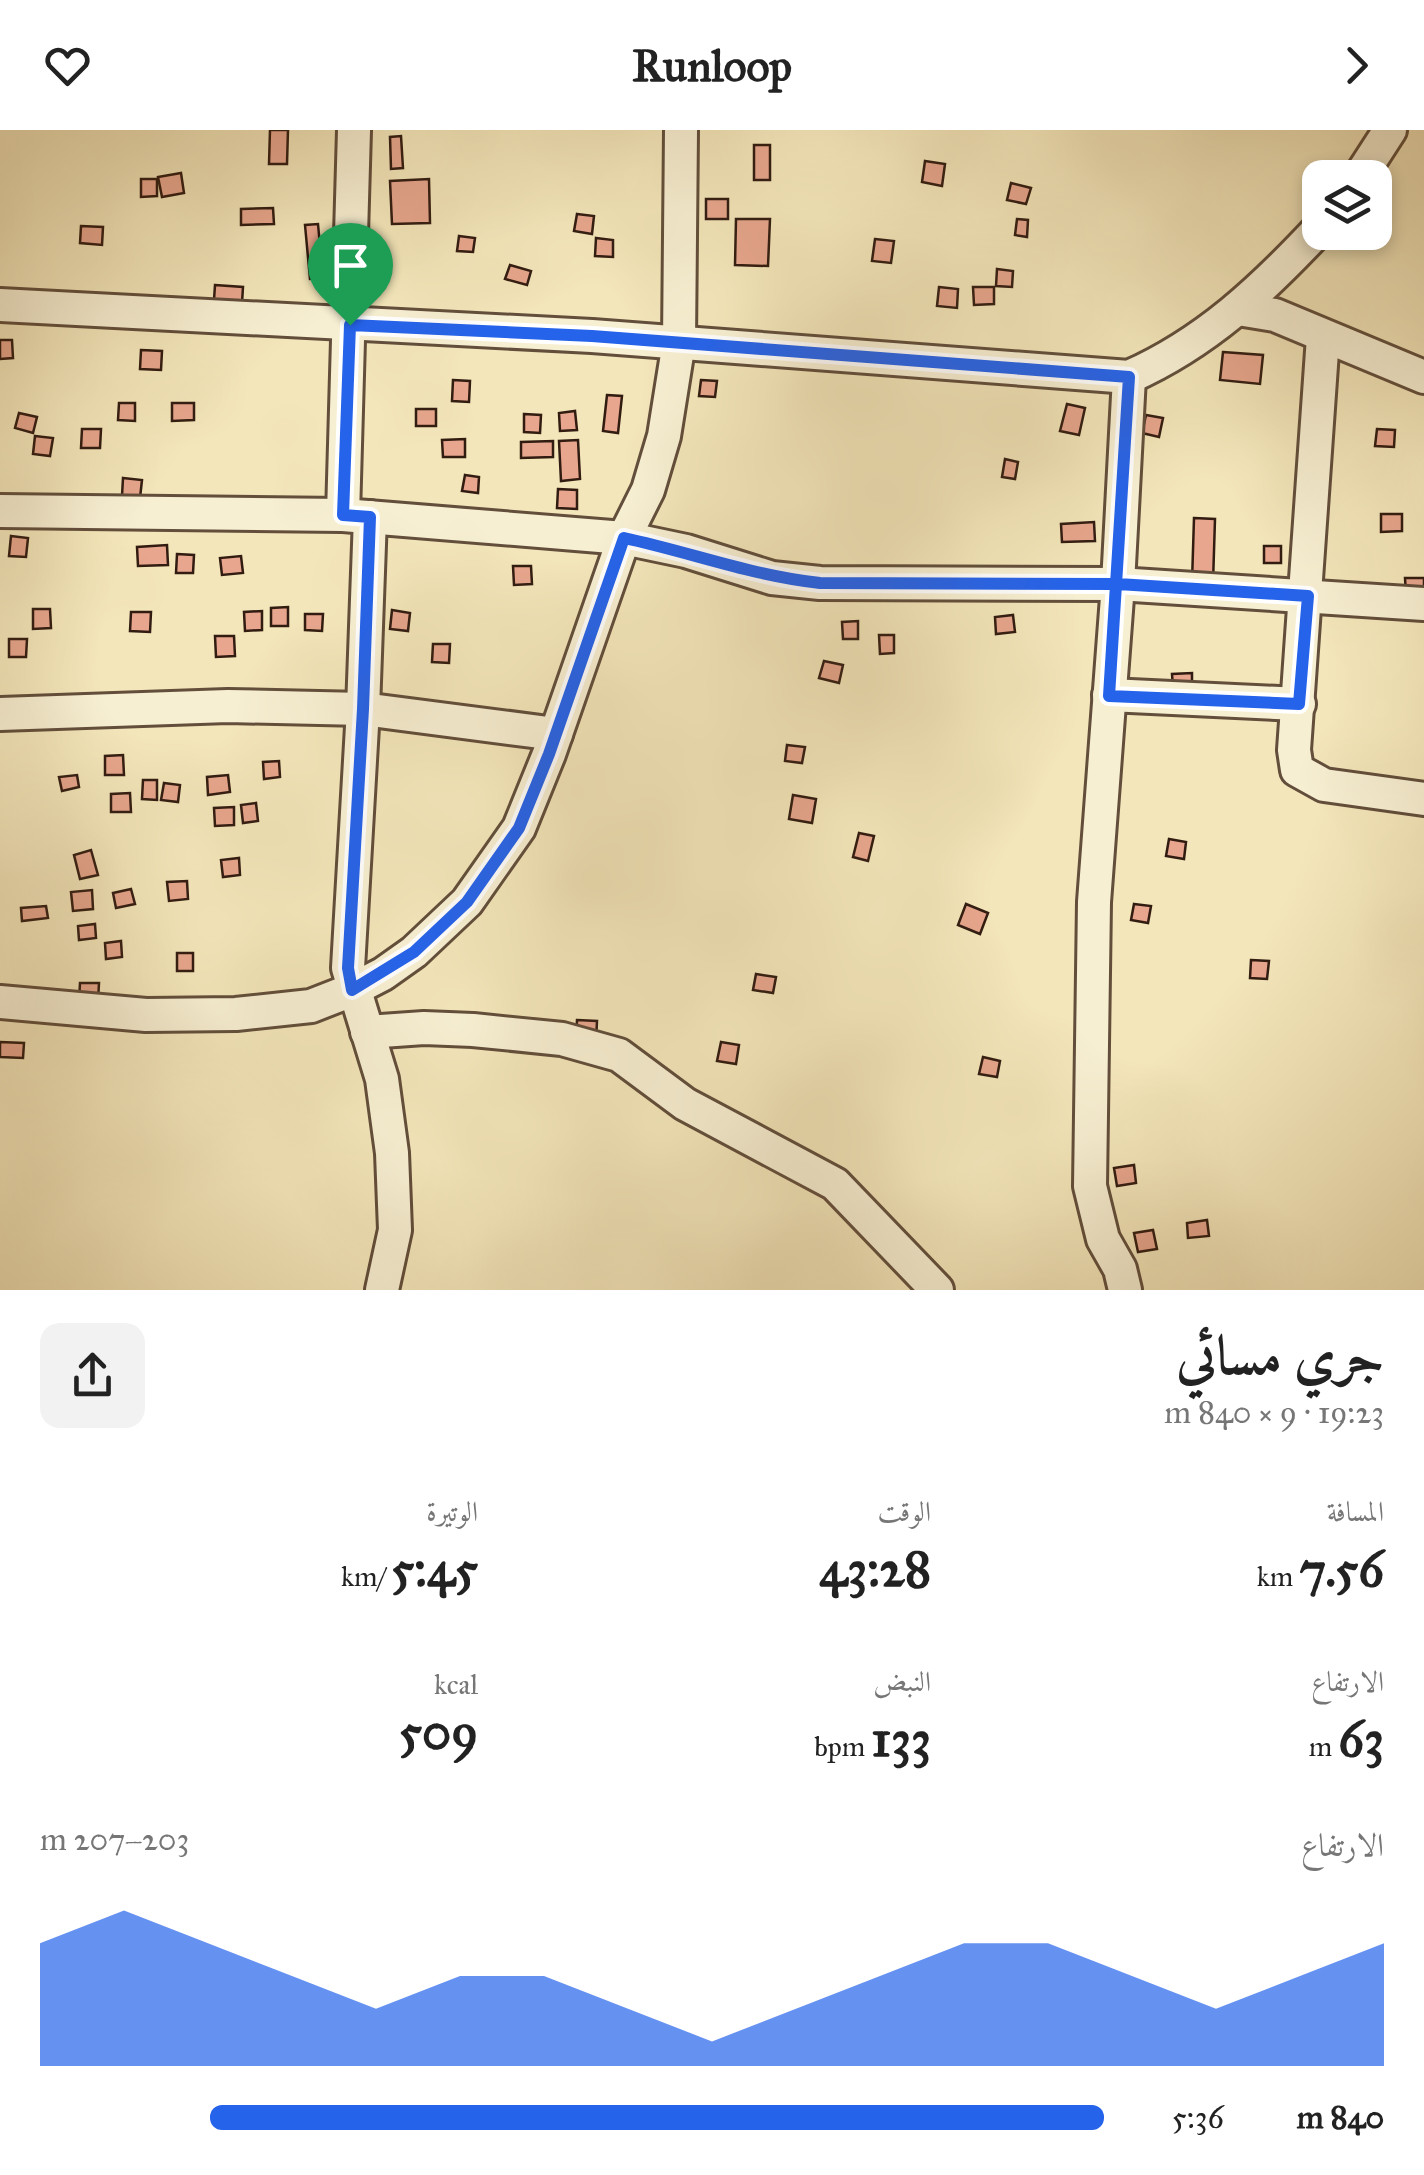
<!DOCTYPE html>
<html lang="ar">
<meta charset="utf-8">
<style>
:root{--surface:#fff;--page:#f2f2f2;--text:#222;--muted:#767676;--accent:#2563eb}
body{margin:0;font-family:"IM FELL Great Primer",Amiri,serif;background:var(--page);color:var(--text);direction:rtl;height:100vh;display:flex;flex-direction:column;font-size:38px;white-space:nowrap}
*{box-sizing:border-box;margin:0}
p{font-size:32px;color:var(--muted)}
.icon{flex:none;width:55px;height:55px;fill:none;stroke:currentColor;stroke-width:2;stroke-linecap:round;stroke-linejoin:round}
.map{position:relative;height:1160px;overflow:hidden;direction:ltr}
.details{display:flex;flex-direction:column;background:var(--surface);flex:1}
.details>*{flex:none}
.tools{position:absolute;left:1302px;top:30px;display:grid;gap:20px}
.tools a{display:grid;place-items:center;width:90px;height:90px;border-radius:20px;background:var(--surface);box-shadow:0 5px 15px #0003;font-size:50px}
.pin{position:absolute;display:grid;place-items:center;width:85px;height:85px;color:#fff;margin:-102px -42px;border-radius:50% 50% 50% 0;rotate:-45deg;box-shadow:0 0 10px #0007}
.pin .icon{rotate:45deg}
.round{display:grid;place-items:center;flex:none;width:105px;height:105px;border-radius:20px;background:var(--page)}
.head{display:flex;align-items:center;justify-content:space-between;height:170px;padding:0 40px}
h1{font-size:55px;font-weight:700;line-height:75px}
.figures{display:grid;grid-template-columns:repeat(3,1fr);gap:15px;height:170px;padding:10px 40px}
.figures div{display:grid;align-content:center}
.figures b{font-size:50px;font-weight:700}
.figures small{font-size:28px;font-weight:400}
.figures p{font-size:28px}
.chart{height:280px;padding:20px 40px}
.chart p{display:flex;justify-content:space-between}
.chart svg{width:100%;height:180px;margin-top:10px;fill:var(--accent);opacity:.7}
ul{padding:0 40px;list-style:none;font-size:32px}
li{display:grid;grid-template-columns:160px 120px 1fr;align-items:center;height:75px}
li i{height:25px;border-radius:12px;background:var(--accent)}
header{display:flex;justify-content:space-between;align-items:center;height:130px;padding:0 40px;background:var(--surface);font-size:45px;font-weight:700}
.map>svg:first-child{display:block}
.building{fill:#e7a68d;stroke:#321c11;stroke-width:2.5}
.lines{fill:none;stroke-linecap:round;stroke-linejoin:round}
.minor-casing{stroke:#624e3b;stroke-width:38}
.minor{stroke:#f7efd2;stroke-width:32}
.route-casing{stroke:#fff;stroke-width:20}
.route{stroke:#2563eb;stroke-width:12}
</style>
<header><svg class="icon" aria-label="forward" viewBox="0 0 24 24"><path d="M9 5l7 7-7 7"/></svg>Runloop<svg class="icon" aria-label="heart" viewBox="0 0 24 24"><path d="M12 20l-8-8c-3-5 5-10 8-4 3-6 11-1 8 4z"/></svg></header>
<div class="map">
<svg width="1424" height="1160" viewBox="0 0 1424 1160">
<rect width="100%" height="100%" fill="#f3e6ba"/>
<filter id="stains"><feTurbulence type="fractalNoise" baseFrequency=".002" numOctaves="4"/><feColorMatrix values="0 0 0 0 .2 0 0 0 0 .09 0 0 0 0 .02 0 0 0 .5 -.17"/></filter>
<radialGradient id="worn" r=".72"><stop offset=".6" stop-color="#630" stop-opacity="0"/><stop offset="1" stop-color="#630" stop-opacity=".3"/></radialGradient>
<g class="building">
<polygon points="270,0 288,0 287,34 269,34"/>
<polygon points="401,6 403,38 391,39 390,7"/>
<rect x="754" y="15" width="16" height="35"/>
<polygon points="925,31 945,34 942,56 922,52"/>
<polygon points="181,43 184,63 162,67 158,47"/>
<polygon points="141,49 157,49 157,66 141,67"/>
<polygon points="429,49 430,93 392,94 390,51"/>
<polygon points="1011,53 1031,58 1026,74 1007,70"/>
<rect x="706" y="69" width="22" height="20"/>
<polygon points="273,78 274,94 241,95 241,79"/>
<polygon points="577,84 594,86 592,104 574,101"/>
<polygon points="736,89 770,89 768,136 735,135"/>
<polygon points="1017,89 1028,90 1027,107 1015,105"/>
<polygon points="318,94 323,148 310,149 305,95"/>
<polygon points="81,96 103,97 102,115 80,113"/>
<polygon points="459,106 475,108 473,122 457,121"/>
<polygon points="596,108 613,110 613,127 595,126"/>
<polygon points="875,109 894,111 891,133 872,131"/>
<polygon points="510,135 531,141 527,155 505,149"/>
<polygon points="997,139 1013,141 1012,157 996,156"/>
<polygon points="215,155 243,157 242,173 214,170"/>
<polygon points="939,157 958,159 957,178 937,176"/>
<polygon points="973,157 994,157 994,174 974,175"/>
<polygon points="0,210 12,210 13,228 0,229"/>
<polygon points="141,220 162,221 161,240 140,239"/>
<polygon points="1223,222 1263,225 1260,254 1220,250"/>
<polygon points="453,250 470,251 469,272 452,271"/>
<polygon points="701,250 717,251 715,267 699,266"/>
<polygon points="607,265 622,266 618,303 603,301"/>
<polygon points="119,273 135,273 135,291 118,290"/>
<polygon points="172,273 194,273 194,290 172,291"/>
<polygon points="1067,274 1085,278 1079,305 1060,301"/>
<rect x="416" y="279" width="20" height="17"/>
<polygon points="575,281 577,300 560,301 559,283"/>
<polygon points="19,283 37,287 33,303 15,298"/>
<polygon points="524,284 541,285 540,303 524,302"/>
<polygon points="1146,285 1163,288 1159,307 1142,303"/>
<polygon points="82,299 101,299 100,318 81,318"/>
<polygon points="1377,299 1395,300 1394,317 1375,316"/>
<polygon points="35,306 53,308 50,326 33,324"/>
<polygon points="465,309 465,327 443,327 442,310"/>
<polygon points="578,310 580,349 561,351 559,311"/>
<polygon points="553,311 553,327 521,328 521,312"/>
<polygon points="1005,329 1018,332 1015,349 1002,347"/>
<polygon points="465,345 479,347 478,363 462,361"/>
<polygon points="123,348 142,350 140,368 122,366"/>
<polygon points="558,359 577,360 577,379 557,378"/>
<polygon points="1381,384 1402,384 1402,401 1381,402"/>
<polygon points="1194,388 1215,389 1213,453 1192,452"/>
<polygon points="1094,392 1095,411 1062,412 1061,394"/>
<polygon points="11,406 28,408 26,427 9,426"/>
<polygon points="167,415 168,435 138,436 137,417"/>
<rect x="1264" y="416" width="17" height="17"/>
<polygon points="177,424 194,425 193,443 176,443"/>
<polygon points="241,426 243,443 222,445 220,428"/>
<polygon points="513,436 531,436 532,454 514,455"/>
<polygon points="1405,448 1424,448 1424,464 1406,465"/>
<polygon points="288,477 288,496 271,496 271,478"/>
<polygon points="33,479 50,479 51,498 33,499"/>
<polygon points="392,480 410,483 408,501 390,499"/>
<polygon points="262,481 262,500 245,501 244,482"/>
<polygon points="131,482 151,482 150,502 130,501"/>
<polygon points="305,484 323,484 322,501 305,500"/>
<polygon points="1013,485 1015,502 996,504 995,487"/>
<polygon points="858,491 858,509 843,509 842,492"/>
<polygon points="879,505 894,505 894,523 880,524"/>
<polygon points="215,506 234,506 235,526 216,527"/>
<polygon points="9,509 27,509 26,527 9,527"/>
<polygon points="433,514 450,514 449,533 432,532"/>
<polygon points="824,531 843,535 839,553 819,548"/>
<polygon points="1192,543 1192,557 1173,558 1172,544"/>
<polygon points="787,615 805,617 802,633 785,631"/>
<polygon points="123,625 124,645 105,645 105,626"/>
<polygon points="279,631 280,647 264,649 263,632"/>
<polygon points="77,645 79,657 62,661 59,647"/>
<polygon points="228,645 230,662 208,665 207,647"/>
<polygon points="143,650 157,650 157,670 142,669"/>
<polygon points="164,653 180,655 178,672 161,670"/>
<polygon points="130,663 131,682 111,682 111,664"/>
<polygon points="793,665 816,669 812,693 789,689"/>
<polygon points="256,673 258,691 243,693 241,675"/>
<polygon points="234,677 234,695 215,696 214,678"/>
<polygon points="859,703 874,706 868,731 853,727"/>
<polygon points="1169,709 1186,712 1184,729 1166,726"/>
<polygon points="91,720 98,745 80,749 74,725"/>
<polygon points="239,728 240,745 223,747 221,730"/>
<polygon points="187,751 188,769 169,771 167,752"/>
<polygon points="131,759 135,774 116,778 113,763"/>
<polygon points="92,760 93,779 73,781 71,762"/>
<polygon points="966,774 988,783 980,804 958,795"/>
<polygon points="1134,774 1151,776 1148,793 1131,790"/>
<polygon points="46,776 48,788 22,791 21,778"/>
<polygon points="95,794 96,808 79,810 78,796"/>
<polygon points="121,811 122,827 106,829 105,813"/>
<rect x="177" y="823" width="16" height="18"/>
<polygon points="1251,830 1269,831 1267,849 1250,848"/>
<polygon points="756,844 776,847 773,863 753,860"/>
<polygon points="80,853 99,853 98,871 79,871"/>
<polygon points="577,890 597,891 596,912 576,911"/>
<polygon points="0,912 24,913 23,928 0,927"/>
<polygon points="721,912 739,915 736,934 717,931"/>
<polygon points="983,927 1000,931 997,947 979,944"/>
<polygon points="1134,1035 1136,1053 1117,1056 1114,1038"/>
<polygon points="1207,1090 1209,1106 1188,1108 1187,1093"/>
<polygon points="1153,1100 1157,1119 1138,1122 1134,1103"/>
</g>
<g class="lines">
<defs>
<g id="minor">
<polyline points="1359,48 1390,0"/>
<path d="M0 175 592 206 1129 247C1206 213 1263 159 1320 98"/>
<polyline points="1238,179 1275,185 1424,247"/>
<polyline points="1323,207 1294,620 1297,640 1324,655 1424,669"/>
<polyline points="0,381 343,385 624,408 686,421 772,448 820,453 1118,454 1424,474"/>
<polyline points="343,385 354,0"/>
<polyline points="370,387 363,579 348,838 382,949 392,1023 395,1100 382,1160"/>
<polyline points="1109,565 1299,574"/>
<polyline points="0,584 228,576 363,579 556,604"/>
<polyline points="0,872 146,885 236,884 311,876 352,860 383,844 414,822 467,772 519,698 549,624 624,408 648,360 664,306 679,212 681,0"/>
<polyline points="367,902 424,898 473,900 562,909 619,925 685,974 835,1054 937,1160"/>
<polyline points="1125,1160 1120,1139 1103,1109 1090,1056 1094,772 1118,454 1129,247"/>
</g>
</defs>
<use href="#minor" class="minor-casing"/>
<use href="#minor" class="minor"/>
</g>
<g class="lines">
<defs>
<path id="route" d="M350 195 343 385 370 387 363 579 348 838 352 860 414 822 467 772 519 698 549 624 624 408C690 422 753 446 820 453L1118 454 1308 466 1299 574 1109 566 1129 247 592 206 350 195"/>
</defs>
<use href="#route" class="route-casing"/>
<use href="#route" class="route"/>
</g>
<rect width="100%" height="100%" filter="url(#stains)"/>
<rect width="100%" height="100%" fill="url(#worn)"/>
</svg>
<div class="tools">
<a><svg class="icon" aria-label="layers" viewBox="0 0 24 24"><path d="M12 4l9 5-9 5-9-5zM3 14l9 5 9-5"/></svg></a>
</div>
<div class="pin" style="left:350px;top:195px;background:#1e9e55"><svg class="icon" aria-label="arrive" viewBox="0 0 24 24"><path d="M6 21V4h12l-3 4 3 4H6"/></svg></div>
</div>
<section class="details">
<div class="head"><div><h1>جري مسائي</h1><p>19:23 · 9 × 840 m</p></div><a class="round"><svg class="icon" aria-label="share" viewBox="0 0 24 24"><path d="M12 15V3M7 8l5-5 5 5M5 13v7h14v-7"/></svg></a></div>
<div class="figures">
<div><p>المسافة</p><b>7.56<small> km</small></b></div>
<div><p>الوقت</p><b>43:28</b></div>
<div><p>الوتيرة</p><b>5:45<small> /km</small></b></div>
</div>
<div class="figures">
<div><p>الارتفاع</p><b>63<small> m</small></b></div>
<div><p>النبض</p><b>133<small> bpm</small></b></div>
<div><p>kcal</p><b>509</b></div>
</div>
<div class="chart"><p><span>الارتفاع</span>203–207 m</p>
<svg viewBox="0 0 160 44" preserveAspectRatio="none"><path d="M0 44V14L10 6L20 14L30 22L40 30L50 22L60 22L70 30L80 38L90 30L100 22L110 14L120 14L130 22L140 30L150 22L160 14V44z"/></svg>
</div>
<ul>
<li><b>840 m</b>5:36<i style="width:84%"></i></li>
</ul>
</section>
